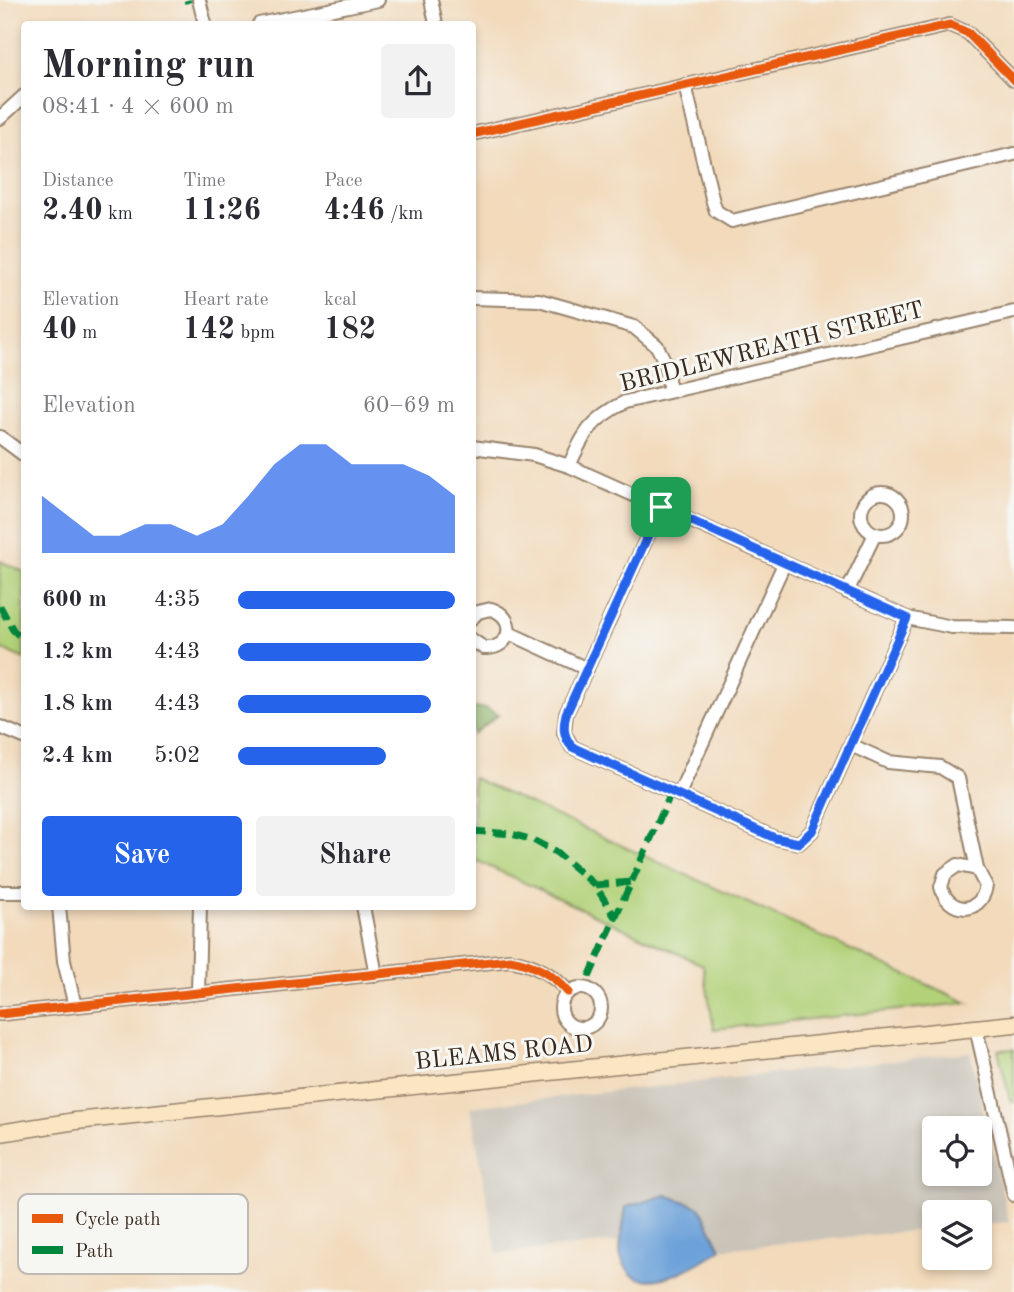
<!DOCTYPE html>
<meta charset="utf-8">
<style>
:root{--surface:#fff;--page:#f2f2f3;--text:#2b2b33;--muted:#7c7c81;--accent:#2563eb}
body{margin:0;font-family:"Old Standard TT",serif;background:var(--page);color:var(--text);height:100vh;display:flex;flex-direction:column;font-size:26px;white-space:nowrap}
*{box-sizing:border-box;margin:0}
p{font-size:23px;color:var(--muted)}
.icon{flex:none;width:38px;height:38px;fill:none;stroke:currentColor;stroke-width:2;stroke-linecap:round;stroke-linejoin:round}
.map{position:relative;flex:1;overflow:hidden}
.panel{position:absolute;left:21px;top:21px;width:455px;height:889px;display:flex;flex-direction:column;background:var(--surface);border-radius:7px;box-shadow:0 4px 10px #0003}
.panel>*{flex:none}
.controls{position:absolute;left:922px;top:1116px;display:grid;gap:14px}
.controls a{display:grid;place-items:center;width:70px;height:70px;border-radius:7px;background:var(--surface);box-shadow:0 4px 10px #0003;font-size:35px}
.pin{position:absolute;display:grid;place-items:center;width:60px;height:60px;color:#fff;margin:-30px;border-radius:14px;box-shadow:0 4px 10px #0006}
.round{display:grid;place-items:center;flex:none;width:74px;height:74px;border-radius:7px;background:var(--page)}
.headline{display:flex;align-items:center;justify-content:space-between;height:119px;padding:0 21px}
h1{font-size:38px;font-weight:700;line-height:52px}
.figures{display:grid;grid-template-columns:repeat(3,1fr);gap:10px;height:119px;padding:7px 21px}
.figures div{display:grid;align-content:center}
.figures b{font-size:30px;font-weight:700}
.figures small{font-size:19px;font-weight:400}
.figures p{font-size:19px}
.chart{height:196px;padding:14px 21px}
.chart p{display:flex;justify-content:space-between}
.chart svg{width:100%;height:126px;margin-top:7px;fill:var(--accent);opacity:.7}
.primary-button{display:flex;gap:14px;margin-top:auto;padding:14px 21px}
.primary-button a{flex:1;height:80px;border-radius:7px;background:var(--accent);color:#fff;font-size:28px;font-weight:700;line-height:80px;text-align:center}
.primary-button a+a{background:var(--page);color:var(--text)}
ul{padding:0 21px;list-style:none;font-size:23px}
li{display:grid;grid-template-columns:112px 84px 1fr;align-items:center;height:52px}
li i{height:18px;border-radius:9px;background:var(--accent)}
.map>svg:first-child{display:block}
.industrial{fill:#c9c3b8;fill-rule:evenodd}
.green{fill:#b2d179;stroke:#767e4c;stroke-width:2}
.forest{fill:#8db369;stroke:#646e44;stroke-width:2}
.water{fill:#6ca1d9;stroke:#54667c;stroke-width:2}
.lines{fill:none;stroke-linecap:round;stroke-linejoin:round}
.street-casing{stroke:#96826c;stroke-width:16}
.secondary-casing{stroke:#96826c;stroke-width:19}
.street{stroke:#fff;stroke-width:12}
.secondary{stroke:#fbe6c4;stroke-width:16}
.quiet{stroke:#00873e;stroke-width:7;stroke-dasharray:14 7;stroke-linecap:butt}
.cycleway-casing{stroke:#f6f6f2;stroke-width:13}
.cycleway{stroke:#e8590c;stroke-width:9}
.route-casing{stroke:#fff;stroke-width:14}
.route{stroke:#2563eb;stroke-width:9}
.labels{text-anchor:middle;dominant-baseline:central;stroke-width:6;stroke-linejoin:round;paint-order:stroke}
.street-label{font-size:24px;fill:#3b2a1e;stroke:#f6f6f2}
.key{fill:#f6f6f2;stroke:#beb9b2;stroke-width:2}
.key-label{font-size:19px;fill:#3b2a1e}
</style>
<div class="map">
<svg width="1014" height="1292" viewBox="0 0 1014 1292">
<rect width="100%" height="100%" fill="#f6f6f2"/>
<filter id="ink" filterUnits="userSpaceOnUse"><feTurbulence type="fractalNoise" baseFrequency=".0143" numOctaves="2"/><feDisplacementMap in="SourceGraphic" scale="14" xChannelSelector="R" yChannelSelector="G"/><feConvolveMatrix kernelMatrix="1 2 1 2 8 2 1 2 1" color-interpolation-filters="sRGB"/></filter>
<filter id="wash" filterUnits="userSpaceOnUse"><feTurbulence type="fractalNoise" baseFrequency=".00686" numOctaves="4" result="noise"/><feDisplacementMap in="SourceGraphic" scale="28" xChannelSelector="R" yChannelSelector="G"/><feGaussianBlur stdDeviation="1.57" result="paint"/><feColorMatrix in="noise" values="0 0 0 0 0 0 0 0 0 0 0 0 0 0 0 0 0 1.4 0 .05"/><feComposite in="paint" operator="in"/></filter>
<g filter="url(#wash)">
<rect width="100%" height="100%" fill="#f2dabb"/>
<path class="industrial" d="M970 1052 1009 1222 980 1225V1213H934V1229L721 1249 700 1207H626L622 1241 497 1254 470 1107ZM934 1129H980V1174H934Z"/>
<g class="green">
<polygon points="0,561 24,572 24,659 0,648"/>
<polygon points="473,778 968,1003 714,1029 703,965 473,859"/>
<polygon points="1014,1049 1014,1102 1010,1100 998,1050"/>
</g>
<polygon class="forest" points="473,708 486,708 498,715 473,734"/>
<path class="water" d="M666 1195 700 1207 721 1249C701 1263 654 1292 631 1274 625 1266 620 1260 620 1250 621 1236 624 1221 626 1207Z"/>
</g>
<g filter="url(#ink)">
<g class="lines">
<defs>
<g id="street">
<polyline points="199,0 205,24"/>
<polyline points="431,0 436,24"/>
<polyline points="259,24 378,0"/>
<polyline points="685,85 713,202 716,211 732,221 1014,154"/>
<polyline points="0,118 24,96"/>
<polyline points="472,134 950,25 968,33 1014,80"/>
<polyline points="472,298 539,300 634,327 657,346 665,362 670,391"/>
<polyline points="0,437 24,455"/>
<polyline points="472,447 534,455 569,466 907,618 952,627 1014,628"/>
<path d="M569 466C584 432 592 419 625 402L1014 312"/>
<circle cx="882" cy="514" r="21"/>
<polyline points="661,507 566,714 564,733 572,747 775,838 799,843 812,831 907,618"/>
<polyline points="847,592 875,534"/>
<path d="M472 618 478 612 491 609C518 617 512 650 484 648L472 640"/>
<polyline points="509,633 587,669"/>
<polyline points="0,727 24,737"/>
<path d="M851 745 888 762 940 767 958 778 977 869 986 886C981 916 948 914 941 887L945 874 958 865 977 869"/>
<polyline points="679,794 784,564"/>
<polyline points="0,892 24,892"/>
<polyline points="59,906 64,961 75,1006"/>
<polyline points="363,906 376,975"/>
<circle cx="581" cy="1008" r="20"/>
<polyline points="198,993 200,906"/>
<path d="M0 1014 510 960C533 964 553 974 568 992"/>
<polyline points="976,1028 1014,1195"/>
</g>
<polyline id="secondary" points="0,1133 76,1121 1014,1024"/>
</defs>
<use href="#street" class="street-casing"/>
<use href="#secondary" class="secondary-casing"/>
<use href="#street" class="street"/>
<use href="#secondary" class="secondary"/>
<g class="quiet">
<polyline points="187,0 188,3"/>
<polyline points="0,606 13,630 24,640"/>
<polyline points="472,831 512,834 533,840 557,853 595,885 615,917"/>
<polyline points="595,885 632,882"/>
<polyline points="589,977 672,791"/>
</g>
<defs>
<g id="cycleway">
<polyline points="472,134 950,25 968,33 1014,80"/>
<polyline points="661,507 566,714 564,733 572,747 775,838 799,843 812,831 907,618"/>
<path d="M0 1014 510 960C533 964 553 974 568 992"/>
</g>
</defs>
<use href="#cycleway" class="cycleway-casing"/>
<use href="#cycleway" class="cycleway"/>
</g>
</g>
<g class="lines" filter="url(#ink)">
<defs>
<path id="route" d="M661 507 907 618 812 831 799 843 775 838 572 747C563 736 563 727 566 714Z"/>
</defs>
<use href="#route" class="route-casing"/>
<use href="#route" class="route"/>
</g>
<g class="labels">
<g class="street-label">
<text transform="translate(772 348) rotate(-14)">BRIDLEWREATH STREET</text>
<text transform="translate(504 1054) rotate(-6)">BLEAMS ROAD</text>
</g>
</g>
<rect x="18" y="1194" width="230" height="80" rx="10" class="key"/>
<rect x="32" y="1214" width="31" height="9" fill="#e8590c"/>
<rect x="32" y="1246" width="31" height="8" fill="#00873e"/>
<g class="key-label">
<text x="75" y="1225">Cycle path</text>
<text x="75" y="1257">Path</text>
</g>
</svg>
<div class="controls">
<a><svg class="icon" aria-label="locate" viewBox="0 0 24 24"><circle cx="12" cy="12" r="6"/><path d="M12 2v4M12 18v4M2 12h4M18 12h4"/></svg></a>
<a><svg class="icon" aria-label="layers" viewBox="0 0 24 24"><path d="M12 4l9 5-9 5-9-5zM3 14l9 5 9-5"/></svg></a>
</div>
<div class="pin" style="left:661px;top:507px;background:#1e9e55"><svg class="icon" aria-label="arrive" viewBox="0 0 24 24"><path d="M6 21V4h12l-3 4 3 4H6"/></svg></div>
<section class="panel">
<div class="headline"><div><h1>Morning run</h1><p>08:41 · 4 × 600 m</p></div><a class="round"><svg class="icon" aria-label="share" viewBox="0 0 24 24"><path d="M12 15V3M7 8l5-5 5 5M5 13v7h14v-7"/></svg></a></div>
<div class="figures">
<div><p>Distance</p><b>2.40<small> km</small></b></div>
<div><p>Time</p><b>11:26</b></div>
<div><p>Pace</p><b>4:46<small> /km</small></b></div>
</div>
<div class="figures">
<div><p>Elevation</p><b>40<small> m</small></b></div>
<div><p>Heart rate</p><b>142<small> bpm</small></b></div>
<div><p>kcal</p><b>182</b></div>
</div>
<div class="chart"><p><span>Elevation</span>60–69 m</p>
<svg viewBox="0 0 160 44" preserveAspectRatio="none"><path d="M0 44V24L10 31L20 38L30 38L40 34L50 34L60 38L70 34L80 24L90 13L100 6L110 6L120 13L130 13L140 13L150 17L160 24V44z"/></svg>
</div>
<ul>
<li><b>600 m</b>4:35<i style="width:100%"></i></li>
<li><b>1.2 km</b>4:43<i style="width:89%"></i></li>
<li><b>1.8 km</b>4:43<i style="width:89%"></i></li>
<li><b>2.4 km</b>5:02<i style="width:68%"></i></li>
</ul>
<div class="primary-button"><a>Save</a><a>Share</a></div>
</section>
</div>
